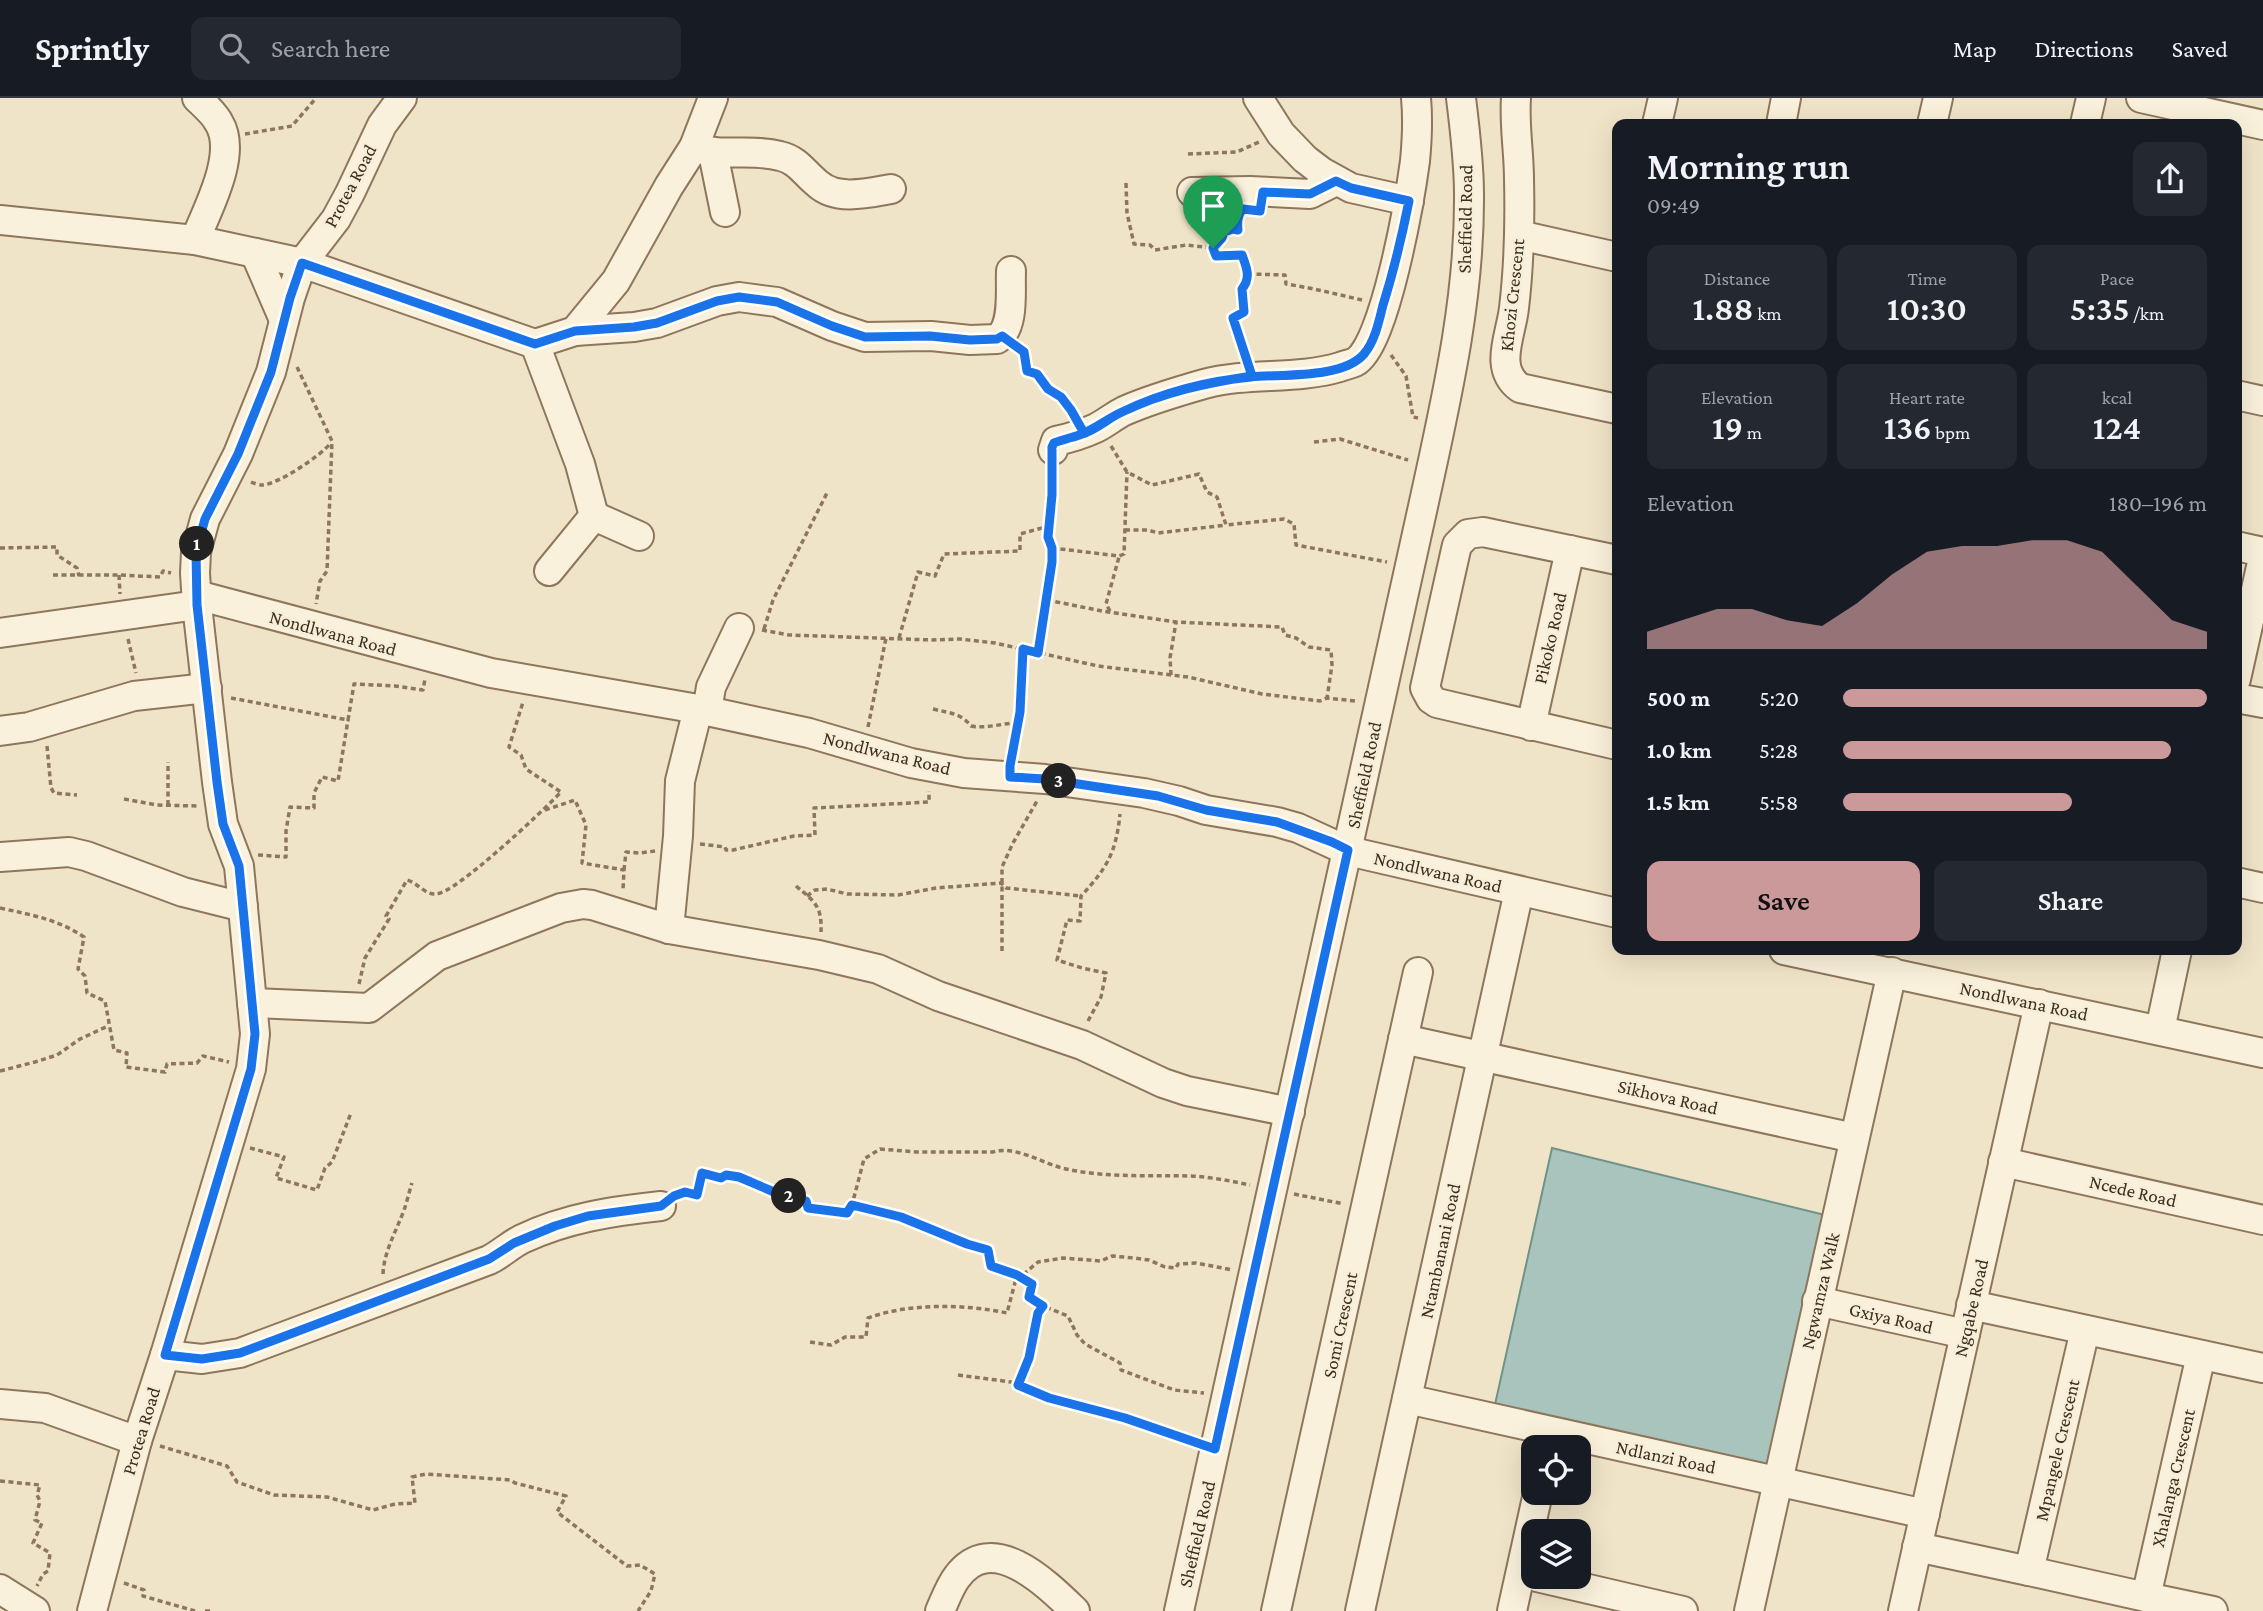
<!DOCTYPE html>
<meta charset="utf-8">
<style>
:root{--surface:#171b24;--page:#242831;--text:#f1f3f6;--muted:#9ea1a6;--line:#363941;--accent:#cc999b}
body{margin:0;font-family:"Crimson Pro",serif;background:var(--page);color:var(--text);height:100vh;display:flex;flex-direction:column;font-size:26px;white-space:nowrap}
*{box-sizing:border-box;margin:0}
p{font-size:23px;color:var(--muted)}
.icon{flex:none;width:38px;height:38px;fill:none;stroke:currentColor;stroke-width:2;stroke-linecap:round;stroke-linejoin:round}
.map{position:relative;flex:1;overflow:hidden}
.side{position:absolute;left:1612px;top:21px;width:630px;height:836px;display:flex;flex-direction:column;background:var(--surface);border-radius:14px;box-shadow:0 7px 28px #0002}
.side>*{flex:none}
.buttons{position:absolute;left:1521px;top:1337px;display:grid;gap:14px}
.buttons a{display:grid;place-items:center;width:70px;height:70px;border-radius:14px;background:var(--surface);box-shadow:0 7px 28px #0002;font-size:35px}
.pin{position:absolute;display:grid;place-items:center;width:60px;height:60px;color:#fff;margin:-72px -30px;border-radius:50% 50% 50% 0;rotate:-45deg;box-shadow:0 0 7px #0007}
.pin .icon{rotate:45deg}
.km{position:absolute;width:35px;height:35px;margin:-18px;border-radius:50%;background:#222;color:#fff;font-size:19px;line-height:35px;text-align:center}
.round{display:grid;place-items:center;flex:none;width:74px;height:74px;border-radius:14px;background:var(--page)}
.head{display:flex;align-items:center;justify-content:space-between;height:119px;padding:0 35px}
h1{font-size:38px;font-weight:600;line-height:52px}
.metrics{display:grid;grid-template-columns:repeat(3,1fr);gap:10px;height:119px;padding:7px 35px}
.metrics div{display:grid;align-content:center;border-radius:14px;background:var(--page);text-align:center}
.metrics b{font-size:35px;font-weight:600}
.metrics small{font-size:19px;font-weight:400}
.metrics p{font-size:19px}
.chart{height:196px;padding:14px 35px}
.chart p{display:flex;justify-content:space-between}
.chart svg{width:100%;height:126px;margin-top:7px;fill:var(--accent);opacity:.7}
.button{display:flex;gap:14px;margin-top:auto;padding:14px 35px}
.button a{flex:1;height:80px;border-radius:14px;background:var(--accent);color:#111;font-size:28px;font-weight:600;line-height:80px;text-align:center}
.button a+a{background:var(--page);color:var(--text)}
ul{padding:0 35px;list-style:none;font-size:23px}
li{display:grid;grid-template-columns:112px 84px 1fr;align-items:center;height:52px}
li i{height:18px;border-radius:9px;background:var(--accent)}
header{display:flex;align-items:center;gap:42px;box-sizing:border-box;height:98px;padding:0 35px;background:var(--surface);border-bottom:2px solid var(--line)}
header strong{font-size:33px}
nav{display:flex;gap:38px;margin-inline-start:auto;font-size:24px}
.search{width:490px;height:63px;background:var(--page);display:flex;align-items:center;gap:18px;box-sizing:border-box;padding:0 24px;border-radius:14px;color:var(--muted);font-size:26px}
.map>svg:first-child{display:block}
.water{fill:#a9c4bc;stroke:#6f938a;stroke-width:2}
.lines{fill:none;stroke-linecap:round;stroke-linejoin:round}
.minor-casing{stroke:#8d765c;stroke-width:32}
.path{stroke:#8d765c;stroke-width:3.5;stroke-dasharray:5 3.5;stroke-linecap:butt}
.minor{stroke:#faf1dc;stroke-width:28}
.route-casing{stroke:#fff;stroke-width:14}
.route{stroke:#1a73e8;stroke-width:9}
.labels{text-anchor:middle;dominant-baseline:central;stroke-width:5;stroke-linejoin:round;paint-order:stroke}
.street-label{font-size:19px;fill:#3d2e20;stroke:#f7eed8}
</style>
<header>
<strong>Sprintly</strong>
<div class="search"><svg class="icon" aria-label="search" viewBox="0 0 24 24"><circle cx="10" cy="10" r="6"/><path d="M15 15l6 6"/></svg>Search here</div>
<nav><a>Map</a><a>Directions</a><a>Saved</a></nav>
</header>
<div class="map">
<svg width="2263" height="1513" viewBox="0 0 2263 1513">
<rect width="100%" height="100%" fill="#f0e4c8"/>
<polygon class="water" points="1552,1050 1829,1118 1776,1359 1760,1370 1494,1311"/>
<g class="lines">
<defs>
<g id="minor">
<polyline points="1258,0 1281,36 1305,61 1322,74 1351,90 1409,103"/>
<path d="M1516 0C1514 27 1519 54 1519 81 1520 123 1519 168 1514 210 1511 238 1493 270 1520 290L1617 311"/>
<polyline points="2141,0 2263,27"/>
<polyline points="1657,26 1663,0"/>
<polyline points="1781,26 1786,0"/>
<polyline points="1932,26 1938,0"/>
<polyline points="2085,26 2091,0"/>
<path d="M694 49C722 60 751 50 780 58 798 62 804 75 818 86 837 103 868 95 891 91"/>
<polyline points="713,55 725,114"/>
<polyline points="1192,94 1250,93 1310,96 1336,83"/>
<polyline points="0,122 195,142 302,165 535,246 575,233 616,183 669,88 694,49 713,0"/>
<polyline points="1519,137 1617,159"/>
<path d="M195 142C207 112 238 56 219 25 214 15 205 8 197 0"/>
<polyline points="255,155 284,222"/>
<path d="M575 233 634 229 657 225 717 203 739 199 777 204 832 228 865 239 931 238 970 242 997 241C1015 229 1010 193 1011 173"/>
<polyline points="535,246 580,366 594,418"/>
<polyline points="2236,297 2263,303"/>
<path d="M1053 352 1056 343C1070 340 1083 336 1096 330 1106 325 1114 318 1124 313 1149 302 1176 294 1204 286 1249 274 1296 282 1340 269 1345 267 1351 266 1355 264 1385 248 1410 100 1415 63 1417 42 1418 21 1416 0"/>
<polyline points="594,418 639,438"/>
<polyline points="2236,448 2263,454"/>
<polyline points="1617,462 1483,434 1468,436 1457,447 1425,590 1431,601 1437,605 1617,647"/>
<polyline points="549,473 594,418"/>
<polyline points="197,497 491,575 698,611 809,635 911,665 964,675 1045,681 1144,695 1179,703 1206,712 1277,724 1298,730 1348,753 1617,815"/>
<polyline points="0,535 197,507"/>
<polyline points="2236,581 2263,460"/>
<polyline points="2236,600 2263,605"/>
<polyline points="707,613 711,589 739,530"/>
<polyline points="1531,628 1570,452"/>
<polyline points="0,633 29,629 134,598 207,590"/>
<polyline points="0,759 69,754 86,758 183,794 243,809"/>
<polyline points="2236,784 2263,790"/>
<polyline points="669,831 678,738 680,683 698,611"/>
<polyline points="1784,852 2263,955"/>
<polyline points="252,905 369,910 437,858 561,810 583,806 592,807 669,831 819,857 878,871 938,898 1082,947 1163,985 1187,993 1290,1014"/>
<polyline points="2160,932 2177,852"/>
<polyline points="1403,941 1854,1040"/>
<polyline points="2003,1064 2263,1122"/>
<polyline points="1817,1203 1965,1236"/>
<polyline points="1971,1207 2263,1270"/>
<path d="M165 1257 202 1261 240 1255 489 1162C501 1156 510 1147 522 1141 566 1120 613 1113 661 1108"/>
<polyline points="2201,1257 2146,1499 2213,1513"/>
<polyline points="1407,1301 1925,1416"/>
<polyline points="0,1306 45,1310 137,1343"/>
<polyline points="1917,1449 2029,1473 2085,1232"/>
<polyline points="2029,1473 2146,1499"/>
<polyline points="1537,1479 1683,1513"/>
<polyline points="0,1491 35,1513"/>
<polyline points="92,1513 137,1343 165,1257 251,971 255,936 239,768 223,726 217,684 197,507 195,475 196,454 205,421 238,356 271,274 290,200 302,165 336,121 350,95 382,27 402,0"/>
<path d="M940 1513C945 1502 950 1488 957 1479 992 1431 1047 1486 1075 1513"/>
<path d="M1179 1513 1424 404C1446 303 1470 201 1469 96 1469 64 1465 32 1461 0"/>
<polyline points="1276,1513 1418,874"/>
<polyline points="1360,1513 1519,793"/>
<polyline points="1512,1513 1538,1395"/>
<polyline points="1749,1513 1892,874"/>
<polyline points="1903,1513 2039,906"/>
</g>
</defs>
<use href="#minor" class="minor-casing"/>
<g class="path">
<polyline points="245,36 292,28 316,0"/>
<polyline points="1188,56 1237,54 1259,44"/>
<polyline points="1126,85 1127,115 1134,146 1150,147 1155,152 1186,147 1212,150"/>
<path d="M1240 116 1238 132C1225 130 1220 141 1212 150L1216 158 1242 157C1247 170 1251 180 1242 191L1244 214 1233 220 1244 257"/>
<path d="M1248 176 1285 177 1286 186C1312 190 1336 196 1362 202"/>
<path d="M1021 252 1024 254 1027 273C1038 277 1041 284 1049 291 1058 299 1066 304 1073 315"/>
<polyline points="1391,257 1406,278 1413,319 1418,320"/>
<polyline points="297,269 332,343 327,473 320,483 316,506"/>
<polyline points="1314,344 1340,341 1408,362"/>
<polyline points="1111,348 1127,374 1152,387 1199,376 1207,394 1217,399 1226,427 1284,421 1294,426 1296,447 1387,464"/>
<path d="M251 384C253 385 259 387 262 387 279 386 320 358 331 345"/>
<polyline points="1125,432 1148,432 1158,435 1226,427"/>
<polyline points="0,450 57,449 57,457 77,470 79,478"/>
<polyline points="1052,450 1119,458 1124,456 1127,374"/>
<polyline points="53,477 119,477 160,479 163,473 171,475"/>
<polyline points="119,477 120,496"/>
<polyline points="1047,502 1102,513 1176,524 1282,529 1285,537 1296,540 1309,549 1331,552 1332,567 1327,600"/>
<polyline points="1110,513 1106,506 1119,459"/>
<polyline points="764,531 773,502 827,395"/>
<polyline points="762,532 789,537 819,538 932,542 960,541 995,545 1098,568 1188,579 1262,596 1320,603 1327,600 1355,603"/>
<polyline points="899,540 918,474 935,478 944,456 1020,453 1020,436 1049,428"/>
<polyline points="128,541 136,575"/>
<polyline points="1039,555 1052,465 1052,450 1047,439 1053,375"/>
<polyline points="1171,577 1170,560 1176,524"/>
<polyline points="231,600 348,622 354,586 395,588 423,592 425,581"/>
<path d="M933 611C949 615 961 615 971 628 987 631 1002 625 1018 625"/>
<polyline points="868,629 886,540"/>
<polyline points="47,648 51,690 54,695 77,697"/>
<polyline points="1013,656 1020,614 1023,552"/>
<polyline points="124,701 157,707 197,708"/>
<polyline points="168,707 168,664"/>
<polyline points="545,712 575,702 586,727 582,765 624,772 623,792"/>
<polyline points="700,746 725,749 726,752 733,752 794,738 815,737 814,710 929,704 929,693"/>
<polyline points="258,757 286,759 286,733 290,709 314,710 314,695 322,679 338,683 348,622"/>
<polyline points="624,772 626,754 640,755 655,753"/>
<path d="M796 788C815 804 822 808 821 834"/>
<polyline points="807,798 815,792 827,791 847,796 898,797 936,790 1001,785 1006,790 1081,798"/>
<path d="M0 810C32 817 57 821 84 839L78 871 85 878 87 895 105 903 114 952 127 955 126 969 165 974 167 966 197 965 203 958 229 964"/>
<polyline points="1002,853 1002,769 1013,745 1037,703"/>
<path d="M359 886 365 860 389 821 386 818 407 782C418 785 425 797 436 796 455 796 544 712 561 694L526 671 521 657 509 649 523 604"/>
<path d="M1088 923 1101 899 1106 875 1082 870 1057 862 1067 822 1080 823 1081 798C1107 770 1116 755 1120 716"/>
<polyline points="0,973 35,964 57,957 80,941 108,928"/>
<polyline points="250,1050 284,1059 276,1080 317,1092 325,1070 332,1064 351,1015"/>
<path d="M681 1096 685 1094 697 1097 702 1075 721 1080 726 1077 739 1078 774 1094 806 1103 808 1110 847 1115 852 1107 864 1061 880 1051 916 1054H993C1016 1047 1043 1066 1066 1071 1108 1080 1149 1077 1191 1078 1211 1079 1231 1083 1250 1087"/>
<polyline points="1294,1096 1344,1106"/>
<polyline points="852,1107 900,1119 988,1152 991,1168 1017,1177 1032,1186 1029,1199 1043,1208 1068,1218 1077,1237 1085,1246 1120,1265 1121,1272 1174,1292 1204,1295"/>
<path d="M383 1176C384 1153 396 1134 404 1112 407 1104 409 1094 412 1085"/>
<path d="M810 1244 831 1247 845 1239H866L868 1220C909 1205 965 1206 1007 1215L1017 1177 1025 1175 1038 1164 1063 1160 1101 1163 1112 1158 1134 1160 1149 1162 1165 1169 1176 1170 1178 1166 1196 1165 1233 1172"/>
<polyline points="958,1277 1011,1284 1049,1300 1097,1312 1194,1344"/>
<polyline points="1018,1287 1029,1260 1038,1215 1043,1208"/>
<polyline points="160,1348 227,1368 237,1384 274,1397 327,1399 373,1412 395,1406 415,1405 412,1379 426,1376 510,1382 515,1385 566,1398 557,1414 627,1468 640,1467 655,1476 651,1493 638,1513"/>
<polyline points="0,1383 40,1387 37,1397 40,1403 35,1422 42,1425 33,1445 50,1455 48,1473 43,1476 37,1488"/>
<polyline points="124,1485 144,1492 143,1498 195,1513"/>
<polyline points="205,1513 213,1513"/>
</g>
<use href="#minor" class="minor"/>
</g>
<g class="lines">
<defs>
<path id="route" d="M1213 150 1216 158 1242 157C1247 170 1251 180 1242 191L1244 214 1233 220 1252 278C1207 285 1163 294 1122 314 1109 320 1097 329 1084 335L1071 312 1061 299 1048 291 1037 276 1027 273 1024 254 1002 238 997 241 970 242 930 238 865 239 832 228 777 204 739 199 717 203 657 225 634 229 575 233 535 246 302 165 290 200 271 274 238 356 205 421 196 454 197 507 217 684 223 726 239 768 255 936 251 971 165 1257 202 1261 240 1255 489 1161 514 1145 555 1128 588 1118 661 1108 674 1098 685 1094 697 1097 702 1075 721 1080 726 1077 739 1079 774 1094 806 1103 808 1110 847 1115 852 1107 901 1119 967 1146 988 1152 991 1168 1017 1177 1032 1186 1029 1199 1043 1208 1038 1215 1029 1260 1018 1287 1049 1300 1125 1320 1215 1351 1348 752 1332 744 1277 724 1206 712 1158 698 1045 681 1010 679V668L1020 614 1023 551 1038 555 1052 464V450L1048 439 1052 397V349L1054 345C1064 341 1075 339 1085 335 1098 330 1109 320 1122 314 1162 295 1207 283 1251 279 1280 276 1343 281 1364 256 1375 243 1379 223 1383 207 1394 172 1402 138 1409 103L1351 90 1336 83 1310 96 1263 94 1260 113 1243 111C1238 116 1237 124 1238 132L1233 131 1224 134 1222 140 1213 150"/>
</defs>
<use href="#route" class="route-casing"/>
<use href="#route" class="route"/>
</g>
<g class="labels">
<g class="street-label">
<text transform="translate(350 88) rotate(-62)">Protea Road</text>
<text transform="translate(1465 121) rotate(-89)">Sheffield Road</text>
<text transform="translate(1512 197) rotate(-84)">Khozi Crescent</text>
<text transform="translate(333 535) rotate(15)">Nondlwana Road</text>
<text transform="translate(1550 540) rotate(-77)">Pikoko Road</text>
<text transform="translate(887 655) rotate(14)">Nondlwana Road</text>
<text transform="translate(1364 677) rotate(-78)">Sheffield Road</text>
<text transform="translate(1438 774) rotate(13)">Nondlwana Road</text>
<text transform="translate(2024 903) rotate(12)">Nondlwana Road</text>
<text transform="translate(1668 999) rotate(13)">Sikhova Road</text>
<text transform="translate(2133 1093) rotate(13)">Ncede Road</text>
<text transform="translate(1440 1153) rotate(-78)">Ntambanani Road</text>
<text transform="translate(1820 1193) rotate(-77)">Ngwamza Walk</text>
<text transform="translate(1971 1210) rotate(-77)">Ngqabe Road</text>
<text transform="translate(1891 1220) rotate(13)">Gxiya Road</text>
<text transform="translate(1340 1227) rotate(-78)">Somi Crescent</text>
<text transform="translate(141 1333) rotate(-73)">Protea Road</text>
<text transform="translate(2057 1352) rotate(-77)">Mpangele Crescent</text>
<text transform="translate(1666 1359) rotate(12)">Ndlanzi Road</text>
<text transform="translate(2173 1380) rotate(-77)">Xhalanga Crescent</text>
<text transform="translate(1197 1436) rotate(-77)">Sheffield Road</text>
</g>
</g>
</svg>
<div class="buttons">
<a><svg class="icon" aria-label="locate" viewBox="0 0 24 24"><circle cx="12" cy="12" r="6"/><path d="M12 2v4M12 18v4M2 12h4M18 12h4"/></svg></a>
<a><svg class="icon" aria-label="layers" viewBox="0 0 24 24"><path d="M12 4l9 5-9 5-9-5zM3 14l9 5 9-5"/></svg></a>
</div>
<div class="pin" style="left:1213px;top:150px;background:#1e9e55"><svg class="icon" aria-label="arrive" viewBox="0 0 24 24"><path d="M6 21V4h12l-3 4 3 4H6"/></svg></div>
<b class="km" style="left:197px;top:446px">1</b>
<b class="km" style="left:789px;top:1098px">2</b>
<b class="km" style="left:1059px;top:683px">3</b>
<section class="side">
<div class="head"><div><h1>Morning run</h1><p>09:49</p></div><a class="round"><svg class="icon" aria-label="share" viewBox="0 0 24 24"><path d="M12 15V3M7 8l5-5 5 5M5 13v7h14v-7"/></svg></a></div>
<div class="metrics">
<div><p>Distance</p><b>1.88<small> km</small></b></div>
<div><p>Time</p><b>10:30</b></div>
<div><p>Pace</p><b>5:35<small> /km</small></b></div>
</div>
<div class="metrics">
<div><p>Elevation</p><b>19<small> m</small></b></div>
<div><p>Heart rate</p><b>136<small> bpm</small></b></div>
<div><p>kcal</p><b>124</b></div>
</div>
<div class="chart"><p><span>Elevation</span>180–196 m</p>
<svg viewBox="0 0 160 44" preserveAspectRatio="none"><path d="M0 44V38L10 34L20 30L30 30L40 34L50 36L60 28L70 18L80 10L90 8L100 8L110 6L120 6L130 10L140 22L150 34L160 38V44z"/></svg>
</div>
<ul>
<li><b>500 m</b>5:20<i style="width:100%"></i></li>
<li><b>1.0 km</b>5:28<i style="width:90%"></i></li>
<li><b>1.5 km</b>5:58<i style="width:63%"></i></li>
</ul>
<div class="button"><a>Save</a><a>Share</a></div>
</section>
</div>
